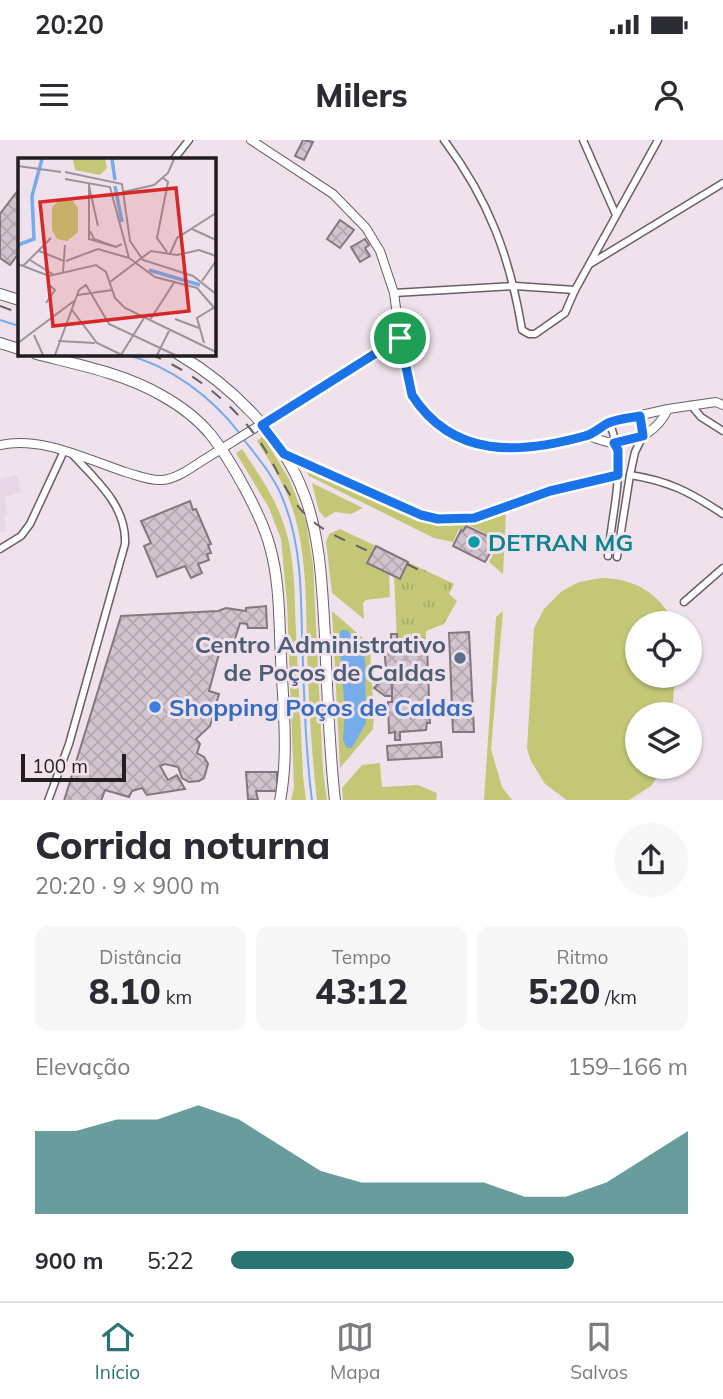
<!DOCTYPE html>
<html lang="pt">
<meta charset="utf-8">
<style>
:root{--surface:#fff;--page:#f7f7f7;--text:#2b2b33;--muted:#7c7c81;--line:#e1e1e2;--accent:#2a7474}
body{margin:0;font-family:Mulish,sans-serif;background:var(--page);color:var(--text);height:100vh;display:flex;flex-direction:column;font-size:26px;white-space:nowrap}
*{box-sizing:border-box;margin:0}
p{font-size:23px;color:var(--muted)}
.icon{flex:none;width:38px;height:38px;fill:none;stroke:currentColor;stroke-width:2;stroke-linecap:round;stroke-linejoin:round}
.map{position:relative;height:660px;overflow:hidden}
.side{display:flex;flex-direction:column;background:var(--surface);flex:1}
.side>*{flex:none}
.controls{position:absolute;left:625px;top:471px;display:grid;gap:14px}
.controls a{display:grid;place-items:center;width:77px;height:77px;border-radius:50%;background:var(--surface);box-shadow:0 2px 5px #0004;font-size:35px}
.scale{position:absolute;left:21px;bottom:18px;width:105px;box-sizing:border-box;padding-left:7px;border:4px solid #211d21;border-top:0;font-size:19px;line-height:24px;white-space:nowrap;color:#211d21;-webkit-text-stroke:5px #efe2ed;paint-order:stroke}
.pin{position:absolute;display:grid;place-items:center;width:60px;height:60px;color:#fff;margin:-30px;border:4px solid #fff;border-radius:50%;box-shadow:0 2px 7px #0007}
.round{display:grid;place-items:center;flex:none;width:74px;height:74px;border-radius:37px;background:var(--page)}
.headline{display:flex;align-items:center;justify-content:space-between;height:119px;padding:0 35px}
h1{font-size:38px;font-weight:800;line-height:52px}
.stats{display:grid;grid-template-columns:repeat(3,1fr);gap:10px;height:119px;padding:7px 35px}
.stats div{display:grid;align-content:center;border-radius:14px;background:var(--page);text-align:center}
.stats b{font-size:35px;font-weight:800}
.stats small{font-size:19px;font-weight:400}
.stats p{font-size:19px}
.chart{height:196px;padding:14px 35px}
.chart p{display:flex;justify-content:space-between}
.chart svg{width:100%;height:126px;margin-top:7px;fill:var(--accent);opacity:.7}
ul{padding:0 35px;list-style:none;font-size:23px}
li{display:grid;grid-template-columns:112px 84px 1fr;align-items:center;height:52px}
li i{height:18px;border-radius:9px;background:var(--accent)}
.status{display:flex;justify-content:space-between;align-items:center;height:49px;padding:0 35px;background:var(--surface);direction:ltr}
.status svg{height:19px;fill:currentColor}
header{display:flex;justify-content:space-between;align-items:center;height:91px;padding:0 35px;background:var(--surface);font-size:32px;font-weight:800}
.tabs{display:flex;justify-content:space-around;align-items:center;height:98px;border-top:2px solid var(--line);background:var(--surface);font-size:19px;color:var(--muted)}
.tabs a{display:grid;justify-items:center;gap:4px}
.tabs .active{color:var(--accent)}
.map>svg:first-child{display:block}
.built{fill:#e9d6e7}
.green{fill:#c4c876}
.park{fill:url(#park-tufts)}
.water{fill:#76aceb}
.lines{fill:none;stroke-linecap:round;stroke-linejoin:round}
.stream{stroke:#76aceb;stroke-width:2}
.building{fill:url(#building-cross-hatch);stroke:#837881;stroke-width:2}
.minor-casing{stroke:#6a5f69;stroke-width:9}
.tertiary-casing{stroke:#6a5f69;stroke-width:10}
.primary-casing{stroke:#6a5f69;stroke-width:12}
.minor{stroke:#fff;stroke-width:6}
.tertiary{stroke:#fff;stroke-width:8}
.primary{stroke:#fff;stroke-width:10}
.rail{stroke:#665f65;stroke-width:2;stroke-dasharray:12 12;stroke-linecap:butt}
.route-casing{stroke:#fff;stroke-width:14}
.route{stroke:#1a73e8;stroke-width:9}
.culture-dot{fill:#0f9aa8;stroke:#efe2ed;stroke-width:2.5}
.service-dot{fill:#5c6f8a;stroke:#efe2ed;stroke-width:2.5}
.shop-dot{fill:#3f7fe0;stroke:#efe2ed;stroke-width:2.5}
.labels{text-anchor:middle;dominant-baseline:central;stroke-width:6;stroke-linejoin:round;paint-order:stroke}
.culture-label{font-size:24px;font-weight:bold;fill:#0d838f;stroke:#efe2ed;text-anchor:start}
.service-label{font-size:24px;font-weight:bold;fill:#4e5e75;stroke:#efe2ed;text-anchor:end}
.shop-label{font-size:24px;font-weight:bold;fill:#366cbe;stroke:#efe2ed;text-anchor:start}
.inset-river{fill:none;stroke:#76aceb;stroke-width:3.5}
.inset-road{fill:none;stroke:#9d939b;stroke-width:2}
.view{fill:#d62828;fill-opacity:0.15;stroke:#d62828;stroke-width:3.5}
.inset-edge{fill:none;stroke:#211d21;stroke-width:3.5}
</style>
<div class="status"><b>20:20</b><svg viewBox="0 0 49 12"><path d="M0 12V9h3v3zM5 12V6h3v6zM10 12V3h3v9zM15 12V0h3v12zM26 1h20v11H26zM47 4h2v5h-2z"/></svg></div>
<header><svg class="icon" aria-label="menu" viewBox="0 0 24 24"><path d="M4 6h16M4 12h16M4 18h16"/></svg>Milers<svg class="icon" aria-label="person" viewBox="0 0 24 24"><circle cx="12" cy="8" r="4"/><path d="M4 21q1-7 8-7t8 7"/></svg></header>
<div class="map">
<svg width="723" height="661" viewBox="0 0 723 661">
<defs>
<pattern id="park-tufts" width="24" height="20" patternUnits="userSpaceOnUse" patternTransform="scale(1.75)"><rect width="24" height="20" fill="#c4c876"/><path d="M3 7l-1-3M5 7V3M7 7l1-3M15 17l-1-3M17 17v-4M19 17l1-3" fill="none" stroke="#a8ab66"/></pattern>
<pattern id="building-cross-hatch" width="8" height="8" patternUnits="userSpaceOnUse" patternTransform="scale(1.75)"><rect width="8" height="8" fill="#d1c4ce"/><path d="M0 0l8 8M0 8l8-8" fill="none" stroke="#b3a8b1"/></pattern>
</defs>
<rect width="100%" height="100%" fill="#efe2ed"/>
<polygon class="built" points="17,335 21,352 4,357 7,374 4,376 7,392 0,392 0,339"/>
<g class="green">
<path d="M263 296 289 339 306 381 313 425 323 631 327 660H317C311 611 309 561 307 511 306 462 307 413 292 367 284 343 270 322 257 301Z"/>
<path d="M242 309C256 330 271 351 280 374 296 412 294 451 296 491 298 539 301 587 303 636L306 660H291L294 648 287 463 281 399 269 368 236 313Z"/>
<polygon points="302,323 425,378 466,382 506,372 503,434 489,422 499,403 496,398 466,384 463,389 459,389 453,402 434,398 309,336"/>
<polygon points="312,343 316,345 363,368 351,374 335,372 325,378 319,371"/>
<polygon points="340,389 376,406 368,423 389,434 390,457 366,460 363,463 364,479 332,453 326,402 329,394"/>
<path d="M601 438C633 438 660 453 674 483H637V536H675L672 574H637V626L664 627 651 646 629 660 568 661 545 644 531 621 527 609 534 488 544 469 562 451 579 442Z"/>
<polygon points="332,471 364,499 370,508 374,578 373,589 340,628"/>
<polygon points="503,471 491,609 502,647 512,660 484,660 496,477"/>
<polygon points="380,623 382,647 418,645 437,653 436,660 343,660 342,648 362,625"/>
</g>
<polygon class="park" points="408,422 454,444 449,454 457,461 444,484 426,491 426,499 397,501 394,436 400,439"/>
<polygon class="water" points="341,490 347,490 360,506 365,520 366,583 352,608 347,608 343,600 345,571 339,498"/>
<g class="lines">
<g class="stream">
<polyline points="0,180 19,186"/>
<path d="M123 214C170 225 212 257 241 295"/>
<path d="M244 300C259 319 276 339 284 362 301 405 301 450 302 495 304 550 305 605 312 661"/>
</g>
</g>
<g class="building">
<polygon points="303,0 313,2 304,20 295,16"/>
<polygon points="19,49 19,113 10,125 0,118 0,74"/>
<polygon points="340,80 354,90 340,108 327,99"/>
<polygon points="365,99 369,105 365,108 370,116 360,122 351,107"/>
<polygon points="190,361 193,370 196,369 211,404 208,405 211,413 207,414 209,420 198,424 202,433 191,438 185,426 157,437 144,406 151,403 141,381"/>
<polygon points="466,386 494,399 491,404 494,406 485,422 453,406 461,390 463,391"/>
<polygon points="376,406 408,422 400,439 367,423"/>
<polygon points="266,466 267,488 248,488 247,484 240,483 234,502 223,499 209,551 219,554 210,586 196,599 200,604 197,613 204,617 208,624 204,638 199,641 189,642 182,638 178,627 165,624 160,626 168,640 177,635 185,649 147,655 142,648 132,651 129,657 105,650 101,661 64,661 121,476 218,471 226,468 246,471 246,468"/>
<polygon points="469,492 474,592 453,592 449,493"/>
<polygon points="391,494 397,494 397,501 421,500 422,507 427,506 430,583 427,583 426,590 400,592 400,600 395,600 395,592 389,593 388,562 392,562 392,532 386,532 384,502 391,501"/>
<polygon points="384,538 392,538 392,556 385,556 374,548"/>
<polygon points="441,602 442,617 388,620 387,606"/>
<polygon points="246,632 277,632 277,651 256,651 258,660 248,659"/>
</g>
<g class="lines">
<defs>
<g id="minor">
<path d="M444 0C489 60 510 117 522 190L529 194H535L565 173 575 150 658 0"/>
<polyline points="583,0 616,75"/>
<polyline points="174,19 189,0"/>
<polyline points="590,124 723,43"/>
<polyline points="394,153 515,146 575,150"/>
<polyline points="691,265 701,277 723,291"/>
<path d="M284 314 420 375C468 390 506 363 550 351 572 345 595 340 618 335"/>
<path d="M630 335C669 341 690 352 723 374"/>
<polyline points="0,409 21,396 30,384 64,311"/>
<path d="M608 416C611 382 620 348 618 314 618 306 612 292 610 282"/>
<polyline points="617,417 630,335 635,312 643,296 640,276"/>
<polyline points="684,462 723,428"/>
<path d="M48 661 69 604 125 404C127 366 96 340 72 314"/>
</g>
<g id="tertiary">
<polyline points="251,0 333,54 366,88 380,111 394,153 400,198 412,255 426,273 442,286 462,298 483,307 516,309 588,296 610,282 668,269 716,262 723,265"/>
<path d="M588 296C596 298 606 303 615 303 638 303 659 289 668 269"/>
<path d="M0 305C42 296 86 319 125 332 137 335 149 341 162 340 177 339 192 327 205 319L400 198"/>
</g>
<g id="primary">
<polyline points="0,154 19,160"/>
<polyline points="0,203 19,209"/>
<path d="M36 214C79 225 123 233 161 255 179 265 198 279 211 295 231 320 262 376 270 407 280 442 279 481 281 518 283 565 289 614 280 661"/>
<path d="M178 214C231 245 282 295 304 354 321 399 322 448 325 496 327 551 329 606 335 661"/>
</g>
</defs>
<use href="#minor" class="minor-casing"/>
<use href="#tertiary" class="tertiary-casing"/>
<use href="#primary" class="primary-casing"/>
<use href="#minor" class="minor"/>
<use href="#tertiary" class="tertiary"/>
<use href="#primary" class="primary"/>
<g class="rail">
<polyline points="0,166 19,173"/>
<path d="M150 214C194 232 239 268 264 308 279 332 287 357 307 376 325 394 351 402 372 413"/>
<polyline points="407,424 425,433"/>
</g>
</g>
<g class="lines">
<defs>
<path id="route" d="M400 198 412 255C453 319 520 314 585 296 594 294 600 287 608 283 618 279 630 278 640 276L643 296 614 303 618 310V335L550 351 474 378 438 379 421 375 284 314 262 285Z"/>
</defs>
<use href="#route" class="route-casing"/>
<use href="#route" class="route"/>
</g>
<circle class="culture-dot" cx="474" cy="402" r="7"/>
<circle class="service-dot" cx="460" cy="518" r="7"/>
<circle class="shop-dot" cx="155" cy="567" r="7"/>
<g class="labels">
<g class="culture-label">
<text x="488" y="402">DETRAN MG</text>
</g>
<g class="service-label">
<text x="446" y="504">Centro Administrativo<tspan x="446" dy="28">de Poços de Caldas</tspan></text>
</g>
<g class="shop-label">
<text x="169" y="567">Shopping Poços de Caldas</text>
</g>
</g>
<g transform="translate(18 18)">
<rect width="198" height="198" fill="#efe2ed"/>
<path d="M55 1H87L89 10 82 17 57 12ZM44 40 54 42 60 50V74L49 83 39 81 34 72V49Z" fill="#c4c876"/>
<path class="inset-river" d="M94 1 97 22M97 28 104 64M0 87 16 81 14 38 24 1M131 112 182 127"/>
<path class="inset-road" d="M0 8 43 14M47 14 104 26 112 83 125 102 175 118 198 136M145 20 150 24 139 80 149 94M47 21 92 29 111 100 137 119 179 130 198 152M71 25V81L98 89M71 28 80 68M105 34 136 27 150 15 156 1M174 71 198 82M72 73 76 81 98 89 104 86M21 93 46 103M152 96 159 80 198 55M12 102 36 117M48 103 80 91 111 100M0 106 31 118 78 107 88 114 97 140 107 150 198 194M5 108 33 80M45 114 47 87M184 123 198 103M92 124 133 93 159 97 181 92 198 98M60 137 94 132M28 145 37 132 31 127M54 152 79 185 104 197M157 161 181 170M132 162 157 123M16 177 25 197M40 183 77 185M0 185 56 143M186 185 179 160 197 149M37 197 61 132 68 127 91 166 157 197M103 197 126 160M139 197 152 171"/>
<path class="view" d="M158 30 171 153 35 168 22 44Z"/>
<rect width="198" height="198" class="inset-edge"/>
</g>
</svg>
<div class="controls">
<a><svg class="icon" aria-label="locate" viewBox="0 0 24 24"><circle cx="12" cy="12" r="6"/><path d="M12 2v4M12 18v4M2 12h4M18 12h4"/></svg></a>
<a><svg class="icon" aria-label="layers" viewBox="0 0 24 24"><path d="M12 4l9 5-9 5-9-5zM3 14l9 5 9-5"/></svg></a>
</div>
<div class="scale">100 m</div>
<div class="pin" style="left:400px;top:198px;background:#1e9e55"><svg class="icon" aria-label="arrive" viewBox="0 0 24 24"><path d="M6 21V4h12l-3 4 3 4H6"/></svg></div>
</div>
<section class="side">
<div class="headline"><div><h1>Corrida noturna</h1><p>20:20 · 9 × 900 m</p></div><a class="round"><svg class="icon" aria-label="share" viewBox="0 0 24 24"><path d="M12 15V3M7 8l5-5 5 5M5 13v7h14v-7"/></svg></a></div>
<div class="stats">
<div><p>Distância</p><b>8.10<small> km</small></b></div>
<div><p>Tempo</p><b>43:12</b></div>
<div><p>Ritmo</p><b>5:20<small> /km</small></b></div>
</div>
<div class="chart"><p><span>Elevação</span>159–166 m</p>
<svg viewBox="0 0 160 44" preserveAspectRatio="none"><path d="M0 44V15L10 15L20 11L30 11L40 6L50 11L60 20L70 29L80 33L90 33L100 33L110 33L120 38L130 38L140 33L150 24L160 15V44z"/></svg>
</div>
<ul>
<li><b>900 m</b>5:22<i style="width:75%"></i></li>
</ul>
</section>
<nav class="tabs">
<a class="active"><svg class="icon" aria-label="home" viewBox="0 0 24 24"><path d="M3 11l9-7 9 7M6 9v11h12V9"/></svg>Início</a>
<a><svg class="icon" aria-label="map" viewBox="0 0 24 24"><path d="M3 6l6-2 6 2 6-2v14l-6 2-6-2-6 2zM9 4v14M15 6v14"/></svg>Mapa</a>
<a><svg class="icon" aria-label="saved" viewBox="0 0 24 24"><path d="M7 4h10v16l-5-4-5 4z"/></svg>Salvos</a>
</nav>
